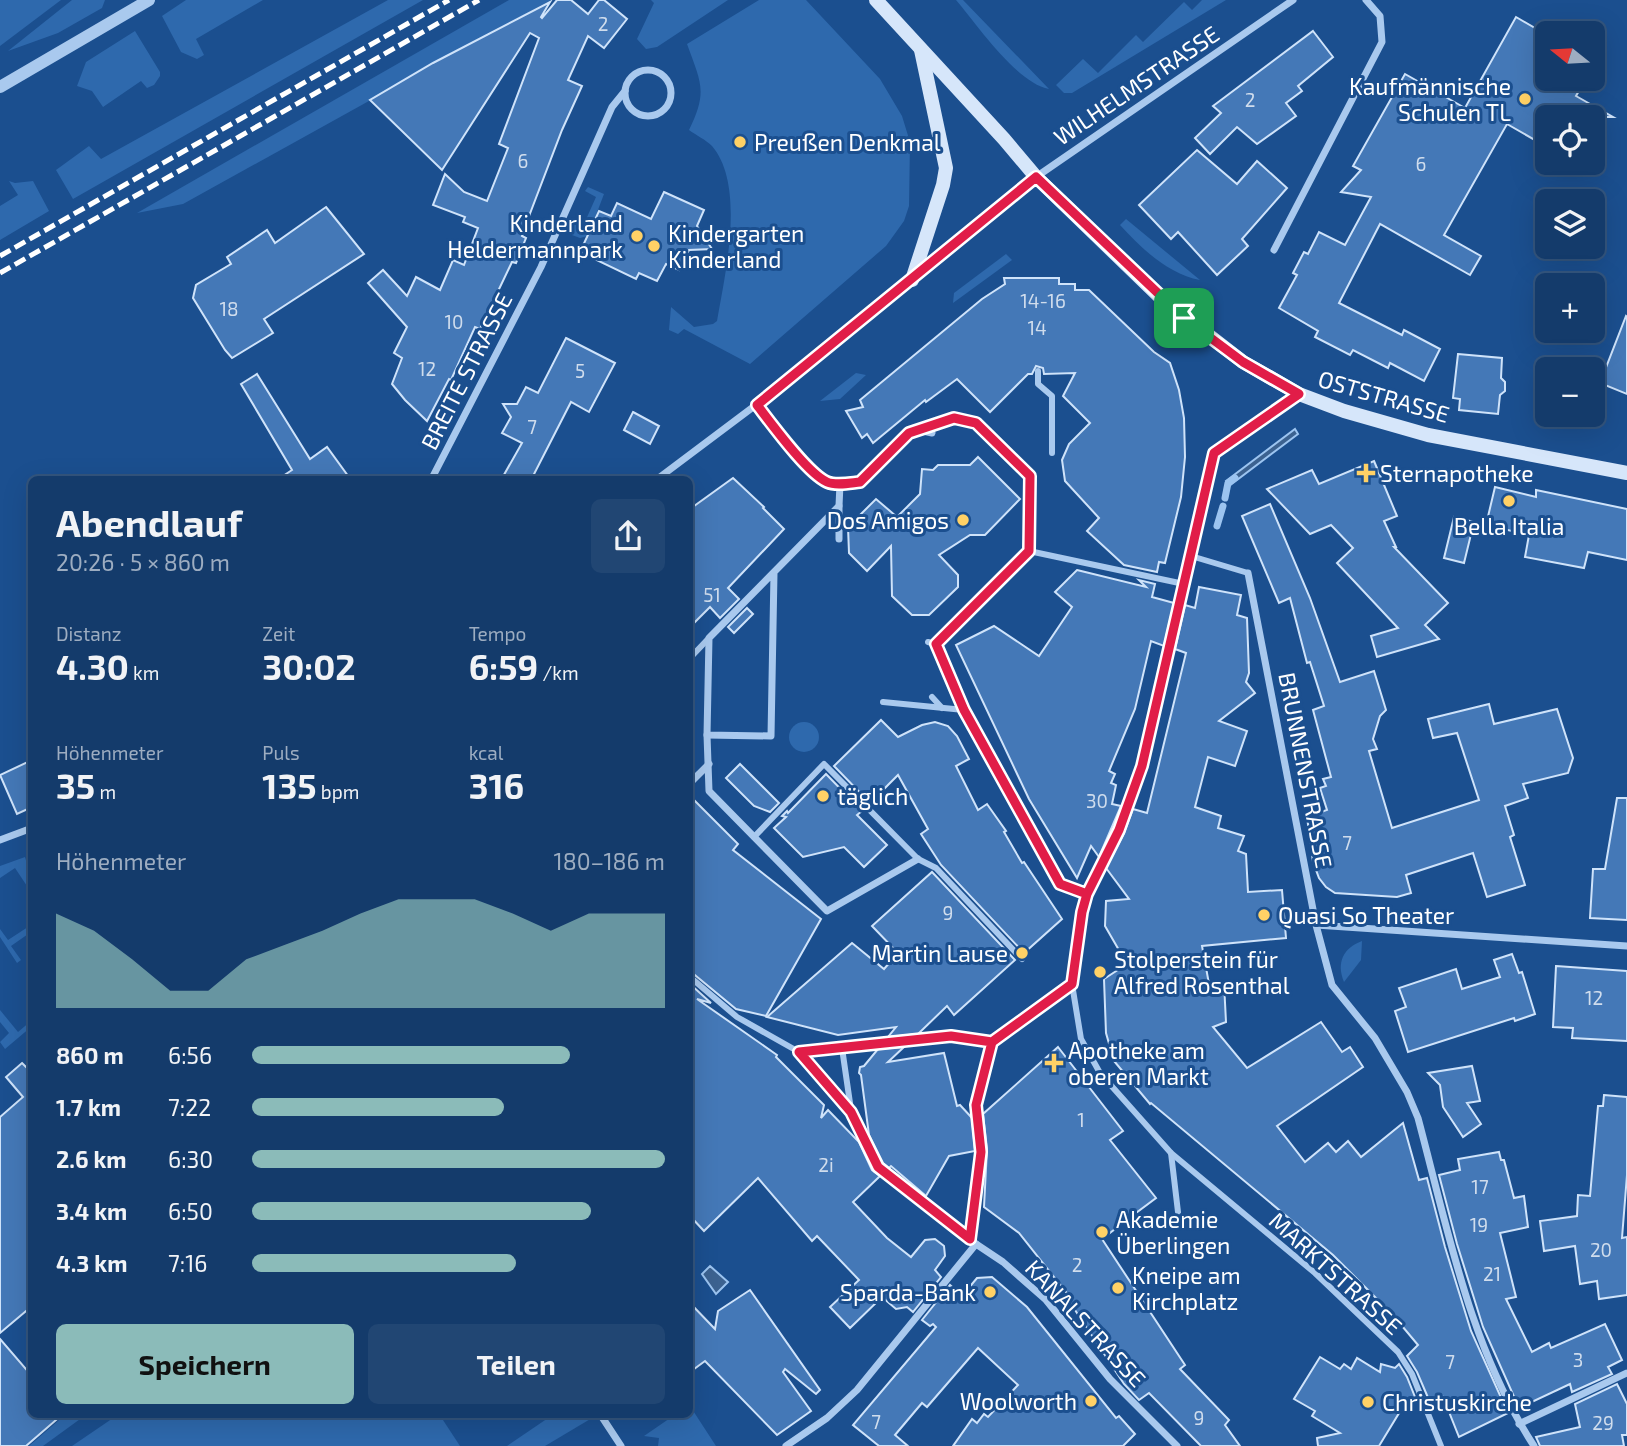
<!DOCTYPE html>
<html lang="de">
<meta charset="utf-8">
<style>
:root{--surface:#143b6b;--page:#214673;--text:#f1f3f6;--muted:#9dadc1;--line:#33557e;--accent:#8bbbb9}
body{margin:0;font-family:"Exo 2",sans-serif;background:var(--page);color:var(--text);height:100vh;display:flex;flex-direction:column;font-size:26px;white-space:nowrap}
*{box-sizing:border-box;margin:0}
p{font-size:23px;color:var(--muted)}
.icon{flex:none;width:38px;height:38px;fill:none;stroke:currentColor;stroke-width:2;stroke-linecap:round;stroke-linejoin:round}
.map{position:relative;flex:1;overflow:hidden}
.drawer{position:absolute;left:28px;top:476px;width:665px;height:942px;display:flex;flex-direction:column;background:var(--surface);border-radius:10px;box-shadow:0 7px 28px #0002,0 0 0 2px var(--line)}
.drawer>*{flex:none}
.needle{width:46px;rotate:288deg}
.fabs{position:absolute;left:1535px;top:21px;display:grid;gap:14px}
.fabs a{display:grid;place-items:center;width:70px;height:70px;border-radius:10px;background:var(--surface);box-shadow:0 7px 28px #0002,0 0 0 2px var(--line);font-size:35px}
.pin{position:absolute;display:grid;place-items:center;width:60px;height:60px;color:#fff;margin:-30px;border-radius:14px;box-shadow:0 4px 10px #0006}
.round{display:grid;place-items:center;flex:none;width:74px;height:74px;border-radius:10px;background:var(--page)}
.headline{display:flex;align-items:center;justify-content:space-between;height:119px;padding:0 28px}
h1{font-size:38px;font-weight:700;line-height:52px}
.metrics{display:grid;grid-template-columns:repeat(3,1fr);gap:10px;height:119px;padding:7px 28px}
.metrics div{display:grid;align-content:center}
.metrics b{font-size:35px;font-weight:700}
.metrics small{font-size:19px;font-weight:400}
.metrics p{font-size:19px}
.chart{height:196px;padding:14px 28px}
.chart p{display:flex;justify-content:space-between}
.chart svg{width:100%;height:126px;margin-top:7px;fill:var(--accent);opacity:.7}
.cta{display:flex;gap:14px;margin-top:auto;padding:14px 28px}
.cta a{flex:1;height:80px;border-radius:10px;background:var(--accent);color:#111;font-size:28px;font-weight:700;line-height:80px;text-align:center}
.cta a+a{background:var(--page);color:var(--text)}
ul{padding:0 28px;list-style:none;font-size:23px}
li{display:grid;grid-template-columns:112px 84px 1fr;align-items:center;height:52px}
li i{height:18px;border-radius:9px;background:var(--accent)}
.map>svg:first-child{display:block}
.green{fill:#2e69ad}
.water{fill:#3c6290;stroke:#9cc4f0;stroke-width:2}
.lines{fill:none;stroke-linecap:round;stroke-linejoin:round}
.stream{stroke:#9cc4f0;stroke-width:7}
.building{fill:#4478b7;stroke:#cfe3fa;stroke-width:2}
.pedestrian{stroke:#a9c9ee;stroke-width:6}
.minor{stroke:#a9c9ee;stroke-width:7}
.tertiary{stroke:#a9c9ee;stroke-width:12}
.secondary{stroke:#d6e6fa;stroke-width:14}
.rail{stroke:#fff;stroke-width:5;stroke-dasharray:12 5;stroke-linecap:butt}
.route-casing{stroke:#fff;stroke-width:14}
.route{stroke:#e11d48;stroke-width:9}
.poi-dot{fill:#ffd166;stroke:#1b4f8f;stroke-width:2.5}
.labels{text-anchor:middle;dominant-baseline:central;stroke-width:6;stroke-linejoin:round;paint-order:stroke}
.number-label{font-size:19px;fill:#d0dded}
.street-label{font-size:23px;fill:#fff;stroke:#1b4f8f}
.poi-label{font-size:23px;fill:#fff;stroke:#1b4f8f;text-anchor:start}
</style>
<div class="map">
<svg width="1627" height="1446" viewBox="0 0 1627 1446">
<rect width="100%" height="100%" fill="#1b4f8f"/>
<g class="green">
<polygon points="0,0 61,0 0,46"/>
<polygon points="72,0 105,0 102,8 58,33 8,51"/>
<polygon points="186,0 263,0 196,39 204,55 197,59 181,52 162,16"/>
<polygon points="388,0 423,0 73,199 56,170 89,146 101,159"/>
<polygon points="509,0 551,0 183,204 137,213"/>
<polygon points="651,0 728,0 657,47 646,49 637,39 654,3"/>
<path d="M759 0H806L880 79 902 116 910 142 909 206 904 221 886 246 750 364 684 329 678 334 669 330 671 307 694 327 713 324 717 321C725 274 746 186 712 146 706 140 696 135 689 130 708 91 701 83 687 44Z"/>
<path d="M956 0H963L1049 89C1017 83 978 26 956 0Z"/>
<polygon points="1202,0 1226,0 1072,93 1064,93 1056,85 1083,59 1098,73 1136,35 1143,42 1184,2 1192,10"/>
<polygon points="135,31 160,72 160,76 154,85 147,88 141,81 103,107 92,91 77,86 86,62"/>
<polygon points="9,181 15,183 33,181 49,211 0,240 0,206 18,195"/>
<polygon points="588,187 604,194 588,236 580,238 572,235 569,229 573,220 584,224 596,197 585,191"/>
<path d="M1126 219 1200 280C1168 274 1142 249 1120 225Z"/>
<polygon points="1006,254 1012,260 953,303 954,293"/>
<polygon points="856,373 866,375 840,399 820,401"/>
<circle cx="804" cy="737" r="15"/>
<polygon points="25,857 31,877 31,892 15,868 0,878 0,866"/>
<polygon points="31,925 31,932 11,946 21,960 17,963 0,937 0,929 8,940"/>
<path d="M1362 941 1361 960 1344 982C1336 963 1343 948 1362 941Z"/>
<polygon points="0,1010 18,1032 31,1021 31,1027 5,1049 0,1042 9,1033 0,1022"/>
<polygon points="690,1406 716,1446 658,1446 659,1438 644,1436 676,1414 690,1414"/>
<polygon points="66,1414 87,1414 43,1446 29,1446"/>
<polygon points="119,1414 439,1414 460,1446 72,1446"/>
<polygon points="554,1414 589,1414 592,1418 545,1446 507,1446"/>
</g>
<g class="water">
<polygon points="1295,429 1298,434 1229,486 1226,481"/>
<polygon points="710,1266 728,1282 716,1294 702,1274"/>
</g>
<g class="lines">
<g class="stream">
<polyline points="1225,498 1228,483 1235,478"/>
<polyline points="1217,526 1223,506"/>
</g>
</g>
<g class="building">
<polygon points="557,0 571,0 588,14 599,0 604,0 627,19 604,48 588,36 568,80 582,86 562,130 526,224 522,236 526,238 516,263 512,262 480,329 475,327 451,380 449,379 427,421 405,400 392,384 402,358 394,353 407,327 368,283 383,270 407,296 416,277 440,290 453,260 464,265 478,228 463,222 465,217 433,205 445,174 464,192 487,201 508,148 499,144 539,38 530,33 442,170 370,100 433,63 550,2 541,17 542,18"/>
<polygon points="1516,17 1547,35 1547,79 1586,79 1576,96 1613,117 1547,117 1547,147 1507,124 1444,235 1481,256 1470,275 1380,224 1339,303 1402,335 1404,330 1440,349 1424,381 1390,363 1388,368 1353,350 1350,355 1315,337 1318,331 1279,308 1297,275 1293,273 1304,252 1308,254 1319,232 1345,245 1371,197 1341,192 1361,170 1353,166 1405,74 1465,108"/>
<polygon points="1313,31 1333,57 1298,86 1302,91 1286,103 1296,116 1257,144 1237,127 1210,154 1195,138 1221,113 1213,106"/>
<polygon points="1197,150 1237,184 1257,161 1287,188 1242,239 1248,246 1217,275 1178,232 1171,239 1139,205"/>
<polygon points="664,192 704,210 697,226 712,249 689,250 679,270 666,264 657,281 639,273 636,279 580,252 599,211 611,216 617,203 651,219"/>
<polygon points="326,207 364,254 264,319 273,333 232,358 225,350 193,298 196,285 231,264 227,257 267,230 275,243"/>
<polygon points="1004,278 1059,278 1059,284 1075,284 1075,290 1089,290 1154,352 1170,363 1179,390 1184,418 1185,457 1181,497 1165,563 1159,562 1157,572 1124,565 1087,531 1099,518 1065,481 1062,460 1069,444 1090,423 1063,396 1075,373 1044,374 1043,368 1036,366 1032,374 1028,374 990,412 957,379 926,402 925,400 873,443 867,434 862,438 846,411 863,407 860,400 982,299 1005,284"/>
<polygon points="1626,316 1627,317 1627,394 1600,383"/>
<polygon points="566,338 615,363 589,412 571,402 531,480 501,480 522,443 502,433 511,417 503,404 517,404 526,387 538,393"/>
<polygon points="1458,354 1502,358 1501,378 1505,382 1505,391 1500,395 1498,414 1459,410 1460,399 1453,398"/>
<polygon points="257,374 310,459 327,447 351,480 277,480 292,470 241,384"/>
<polygon points="633,412 659,426 650,444 624,430"/>
<polygon points="978,457 1020,499 985,535 970,535 939,555 958,575 958,587 929,615 912,615 892,596 891,546 867,571 849,553 848,527 876,499 897,517 920,494 922,469 933,470 938,465 970,465"/>
<polygon points="1374,461 1397,516 1384,521 1396,547 1394,547 1448,603 1425,625 1439,639 1377,657 1371,636 1398,628 1337,563 1353,548 1331,525 1310,534 1267,489 1312,470 1319,484"/>
<polygon points="733,478 764,507 763,508 784,529 728,588 739,599 720,618 710,607 690,627 690,509"/>
<polygon points="1495,487 1536,497 1536,490 1627,509 1627,560 1588,552 1584,568 1525,557 1529,535 1486,525"/>
<polygon points="1270,504 1310,598 1340,682 1374,671 1386,710 1380,716 1373,739 1377,749 1369,751 1392,828 1479,800 1457,733 1433,738 1428,719 1489,704 1494,724 1557,709 1573,758 1568,773 1523,784 1528,798 1505,806 1514,835 1510,837 1525,885 1487,897 1473,853 1406,875 1411,893 1397,897 1335,893 1326,887 1319,878 1313,862 1307,817 1327,810 1320,788 1326,786 1323,779 1331,777 1313,710 1324,706 1310,662 1307,663 1290,598 1279,603 1242,516"/>
<polygon points="1454,517 1474,522 1464,563 1444,558"/>
<polygon points="1077,570 1146,587 1139,580 1155,584 1152,597 1174,603 1164,646 1151,641 1135,709 1109,771 1115,774 1111,783 1116,785 1112,804 1121,806 1099,857 1091,846 1077,878 1029,799 956,645 994,626 1039,656 1072,607 1055,592"/>
<polygon points="1199,587 1241,595 1237,615 1247,618 1249,673 1246,682 1255,693 1219,721 1247,731 1235,766 1208,757 1195,807 1221,816 1218,828 1244,836 1238,851 1246,854 1248,892 1282,890 1286,938 1202,946 1209,984 1224,983 1226,1022 1213,1027 1247,1068 1321,1022 1342,1052 1350,1047 1363,1067 1277,1126 1305,1162 1328,1143 1336,1152 1348,1141 1361,1157 1403,1123 1419,1180 1427,1178 1445,1247 1471,1331 1508,1413 1459,1437 1443,1397 1429,1400 1417,1372 1407,1356 1418,1345 1392,1314 1333,1255 1151,1103 1150,1104 1114,1061 1106,1033 1104,979 1127,964 1105,926 1106,901 1129,899 1106,868 1124,833 1133,809 1147,813 1186,653 1175,649 1185,605 1195,608"/>
<polygon points="747,608 753,614 734,633 728,627"/>
<polygon points="881,720 898,737 922,725 935,722 948,726 957,736 969,759 956,766 978,810 987,804 1006,831 1004,832 1022,863 1024,862 1062,919 1024,953 941,865 921,834 928,829 898,775 870,803 834,766"/>
<polygon points="32,760 32,807 17,814 0,775"/>
<polygon points="740,764 779,803 770,812 754,806 726,778"/>
<polygon points="826,774 862,811 857,815 887,845 864,867 844,847 803,857 774,828 786,817 782,816 787,811 788,813"/>
<polygon points="690,796 738,844 733,850 821,919 766,1016 736,1009 690,971"/>
<polygon points="1617,798 1627,798 1627,920 1590,918 1593,869 1605,869"/>
<polygon points="932,872 1015,960 954,1015 947,1006 918,1034 888,1037 896,1027 838,1035 767,1017 852,943 884,969 898,953 872,926"/>
<polygon points="1512,954 1519,973 1522,972 1535,1014 1515,1021 1514,1018 1408,1052 1395,1011 1406,1007 1399,988 1456,969 1462,989 1500,977 1494,960"/>
<polygon points="1556,966 1627,971 1627,1041 1572,1038 1573,1028 1553,1027"/>
<polygon points="690,984 711,1003 697,999 777,1055 776,1057 824,1105 821,1118 828,1110 859,1142 872,1170 880,1176 853,1202 887,1238 911,1257 925,1240 935,1239 944,1246 945,1256 935,1270 941,1277 913,1312 907,1307 896,1309 882,1297 850,1328 830,1307 859,1280 817,1236 812,1241 758,1178 704,1231 690,1216"/>
<polygon points="904,1047 888,1062 944,1053 957,1106 960,1105 972,1118 975,1151 949,1156 926,1196 891,1166 889,1168 883,1163 869,1135 861,1075 859,1073 860,1067 864,1066 878,1049"/>
<polygon points="1058,1047 1123,1131 1110,1140 1156,1198 1136,1213 1128,1223 1123,1223 1102,1239 1185,1365 1180,1369 1229,1420 1225,1425 1240,1446 1201,1446 1149,1393 1139,1400 1124,1384 1067,1298 1069,1296 1019,1233 984,1207 987,1149 983,1114"/>
<polygon points="22,1063 32,1073 32,1306 0,1333 0,1117 23,1097 6,1077"/>
<polygon points="1472,1066 1480,1101 1467,1103 1481,1124 1463,1137 1443,1107 1440,1085 1428,1073"/>
<polygon points="1604,1095 1627,1097 1627,1175 1622,1238 1627,1237 1627,1295 1599,1299 1597,1281 1580,1284 1575,1246 1544,1251 1540,1221 1577,1216 1578,1195 1590,1196 1598,1106 1603,1106"/>
<polygon points="1499,1152 1501,1160 1504,1160 1514,1198 1524,1196 1528,1227 1500,1233 1516,1297 1506,1299 1532,1352 1549,1343 1551,1348 1605,1324 1622,1360 1608,1367 1612,1374 1572,1392 1570,1384 1519,1408 1483,1327 1457,1244 1439,1175 1460,1170 1458,1159"/>
<polygon points="992,1277 1027,1307 1116,1418 1119,1416 1135,1434 1123,1446 953,1446 972,1419 977,1423 984,1414 988,1417 1018,1385 978,1348 927,1407 922,1403 895,1435 908,1446 879,1446 853,1425 936,1327 933,1324 930,1326 922,1320 950,1285 962,1296 977,1278"/>
<polygon points="750,1290 820,1390 816,1394 785,1369 783,1372 811,1411 777,1435 705,1361 690,1372 690,1303 715,1329 718,1311"/>
<polygon points="0,1339 32,1376 32,1414 63,1414 26,1446 0,1446"/>
<polygon points="1320,1357 1340,1369 1344,1364 1351,1369 1357,1358 1380,1372 1381,1364 1395,1368 1399,1364 1407,1377 1417,1402 1404,1405 1379,1446 1318,1446 1317,1438 1340,1433 1312,1416 1315,1411 1294,1399"/>
<polygon points="1617,1384 1627,1404 1627,1435 1622,1435 1624,1446 1540,1446 1536,1437 1580,1427 1575,1404"/>
</g>
<g class="lines">
<g class="pedestrian">
<polyline points="1038,371 1038,384 1052,396 1052,453"/>
<polyline points="1298,394 1214,453 1142,766 1119,830 1087,894 1082,912 1072,984 1081,1039 1100,1073 1171,1153 1315,1273 1398,1352 1412,1374 1441,1446"/>
<polyline points="1191,556 1248,573"/>
<polyline points="928,642 936,644 964,710 1060,884 1087,894"/>
<polyline points="936,644 1029,551 1184,584"/>
<polyline points="690,658 709,638"/>
<polyline points="932,697 942,708"/>
<polyline points="883,702 964,710"/>
<polyline points="754,837 824,764 918,859 936,868 1022,959"/>
<polyline points="690,977 737,1017 799,1052 851,1112 856,1122"/>
<polyline points="842,1048 851,1110"/>
<polyline points="799,1052 951,1036 992,1042 1072,984"/>
<polyline points="1171,1153 1178,1212"/>
<polyline points="970,1239 981,1152 976,1105 992,1042"/>
</g>
<g class="minor">
<circle cx="648" cy="93" r="23"/>
<polyline points="1274,250 1382,42 1380,16 1366,0"/>
<path d="M757 405C771 423 807 473 827 482 837 486 850 483 860 482L909 433 919 430 932 433"/>
<polyline points="920,430 954,418 976,423 1030,476 1029,551"/>
<polyline points="431,480 541,267 612,107 625,91"/>
<polyline points="656,480 781,386 1036,177 1293,0"/>
<polyline points="839,539 839,506"/>
<polyline points="774,573 771,736 707,735 709,638 839,506 840,484"/>
<path d="M1248 573 1316 925 1332 985 1375 1038 1407 1092 1418 1118C1448 1230 1470 1348 1534 1446"/>
<polyline points="707,735 709,791 827,911 918,859"/>
<polyline points="690,783 709,764"/>
<polyline points="0,840 32,828"/>
<polyline points="1316,925 1627,946"/>
<polyline points="856,1122 878,1167 976,1244 1003,1262 1046,1300 1110,1379 1177,1446"/>
<polyline points="600,1414 621,1446"/>
<polyline points="1519,1424 1627,1373"/>
<polyline points="786,1446 827,1418 857,1390 976,1244"/>
</g>
<polyline class="tertiary" points="0,87 149,0"/>
<g class="secondary">
<polyline points="876,0 1004,139 1036,177 1162,299 1243,362 1299,394 1344,411 1428,435 1627,473"/>
<polyline points="912,280 943,185 946,168 921,50"/>
</g>
<g class="rail">
<polyline points="0,256 449,0"/>
<polyline points="0,273 479,0"/>
</g>
</g>
<g class="lines">
<defs>
<path id="route" d="M1184 318 1243 362 1299 394 1214 453 1142 766 1119 830 1087 894 1082 912 1072 984 992 1042 951 1036 799 1052 851 1112 878 1167 970 1239 981 1152 976 1105 992 1042 1072 984 1082 912 1087 894 1060 884 964 710 936 644 1029 551 1030 476 976 423 954 418 909 433 860 482C850 483 836 486 827 482 807 473 771 423 757 405L1036 177 1184 318"/>
</defs>
<use href="#route" class="route-casing"/>
<use href="#route" class="route"/>
</g>
<g class="poi-dot">
<circle cx="1525" cy="99" r="7"/>
<circle cx="740" cy="142" r="7"/>
<circle cx="637" cy="236" r="7"/>
<circle cx="654" cy="246" r="7"/>
<path d="M1362.5 462.5h7v7h7v7h-7v7h-7v-7h-7v-7h7z"/>
<circle cx="1509" cy="501" r="7"/>
<circle cx="963" cy="520" r="7"/>
<circle cx="823" cy="796" r="7"/>
<circle cx="1264" cy="915" r="7"/>
<circle cx="1022" cy="953" r="7"/>
<circle cx="1100" cy="972" r="7"/>
<path d="M1050.5 1052.5h7v7h7v7h-7v7h-7v-7h-7v-7h7z"/>
<circle cx="1102" cy="1232" r="7"/>
<circle cx="1118" cy="1288" r="7"/>
<circle cx="990" cy="1292" r="7"/>
<circle cx="1091" cy="1401" r="7"/>
<circle cx="1368" cy="1402" r="7"/>
</g>
<g class="labels">
<g class="number-label">
<text x="603" y="23">2</text>
<text x="1250" y="99">2</text>
<text x="523" y="160">6</text>
<text x="1421" y="163">6</text>
<text x="1043" y="300">14-16</text>
<text x="229" y="308">18</text>
<text x="454" y="321">10</text>
<text x="1037" y="327">14</text>
<text x="427" y="368">12</text>
<text x="580" y="370">5</text>
<text x="532" y="426">7</text>
<text x="712" y="594">51</text>
<text x="1097" y="800">30</text>
<text x="1347" y="842">7</text>
<text x="948" y="912">9</text>
<text x="1594" y="997">12</text>
<text x="1081" y="1119">1</text>
<text x="826" y="1164">2i</text>
<text x="1480" y="1186">17</text>
<text x="1479" y="1224">19</text>
<text x="1601" y="1249">20</text>
<text x="1077" y="1264">2</text>
<text x="1492" y="1273">21</text>
<text x="1578" y="1359">3</text>
<text x="1450" y="1361">7</text>
<text x="1199" y="1417">9</text>
<text x="876" y="1421">7</text>
<text x="1603" y="1422">29</text>
</g>
<g class="street-label">
<text transform="translate(1136 85) rotate(-34)">WILHELMSTRASSE</text>
<text transform="translate(466 371) rotate(-63)">BREITE STRASSE</text>
<text transform="translate(1384 396) rotate(16)">OSTSTRASSE</text>
<text transform="translate(1306 770) rotate(79)">BRUNNENSTRASSE</text>
<text transform="translate(1336 1273) rotate(42)">MARKTSTRASSE</text>
<text transform="translate(1086 1323) rotate(47)">KANALSTRASSE</text>
</g>
<g class="poi-label">
<text x="1511" y="86" text-anchor="end">Kaufmännische<tspan x="1511" dy="26">Schulen TL</tspan></text>
<text x="754" y="142">Preußen Denkmal</text>
<text x="623" y="223" text-anchor="end">Kinderland<tspan x="623" dy="26">Heldermannpark</tspan></text>
<text x="668" y="233">Kindergarten<tspan x="668" dy="26">Kinderland</tspan></text>
<text x="1380" y="473">Sternapotheke</text>
<text x="949" y="520" text-anchor="end">Dos Amigos</text>
<text x="1509" y="526" text-anchor="middle">Bella Italia</text>
<text x="837" y="796">täglich</text>
<text x="1278" y="915">Quasi So Theater</text>
<text x="1008" y="953" text-anchor="end">Martin Lause</text>
<text x="1114" y="959">Stolperstein für<tspan x="1114" dy="26">Alfred Rosenthal</tspan></text>
<text x="1068" y="1050">Apotheke am<tspan x="1068" dy="26">oberen Markt</tspan></text>
<text x="1116" y="1219">Akademie<tspan x="1116" dy="26">Überlingen</tspan></text>
<text x="1132" y="1275">Kneipe am<tspan x="1132" dy="26">Kirchplatz</tspan></text>
<text x="976" y="1292" text-anchor="end">Sparda-Bank</text>
<text x="1077" y="1401" text-anchor="end">Woolworth</text>
<text x="1382" y="1402">Christuskirche</text>
</g>
</g>
</svg>
<div class="fabs">
<a><svg class="needle" viewBox="-14 -14 28 28"><path d="M0-13l5 13h-10z" fill="#e53935"/><path d="M0 13l5-13h-10z" fill="#9dadc1"/></svg></a>
<a><svg class="icon" aria-label="locate" viewBox="0 0 24 24"><circle cx="12" cy="12" r="6"/><path d="M12 2v4M12 18v4M2 12h4M18 12h4"/></svg></a>
<a><svg class="icon" aria-label="layers" viewBox="0 0 24 24"><path d="M12 4l9 5-9 5-9-5zM3 14l9 5 9-5"/></svg></a>
<a>+</a>
<a>−</a>
</div>
<div class="pin" style="left:1184px;top:318px;background:#1e9e55"><svg class="icon" aria-label="arrive" viewBox="0 0 24 24"><path d="M6 21V4h12l-3 4 3 4H6"/></svg></div>
<section class="drawer">
<div class="headline"><div><h1>Abendlauf</h1><p>20:26 · 5 × 860 m</p></div><a class="round"><svg class="icon" aria-label="share" viewBox="0 0 24 24"><path d="M12 15V3M7 8l5-5 5 5M5 13v7h14v-7"/></svg></a></div>
<div class="metrics">
<div><p>Distanz</p><b>4.30<small> km</small></b></div>
<div><p>Zeit</p><b>30:02</b></div>
<div><p>Tempo</p><b>6:59<small> /km</small></b></div>
</div>
<div class="metrics">
<div><p>Höhenmeter</p><b>35<small> m</small></b></div>
<div><p>Puls</p><b>135<small> bpm</small></b></div>
<div><p>kcal</p><b>316</b></div>
</div>
<div class="chart"><p><span>Höhenmeter</span>180–186 m</p>
<svg viewBox="0 0 160 44" preserveAspectRatio="none"><path d="M0 44V11L10 17L20 27L30 38L40 38L50 27L60 22L70 17L80 11L90 6L100 6L110 6L120 11L130 17L140 11L150 11L160 11V44z"/></svg>
</div>
<ul>
<li><b>860 m</b>6:56<i style="width:77%"></i></li>
<li><b>1.7 km</b>7:22<i style="width:61%"></i></li>
<li><b>2.6 km</b>6:30<i style="width:100%"></i></li>
<li><b>3.4 km</b>6:50<i style="width:82%"></i></li>
<li><b>4.3 km</b>7:16<i style="width:64%"></i></li>
</ul>
<div class="cta"><a>Speichern</a><a>Teilen</a></div>
</section>
</div>
